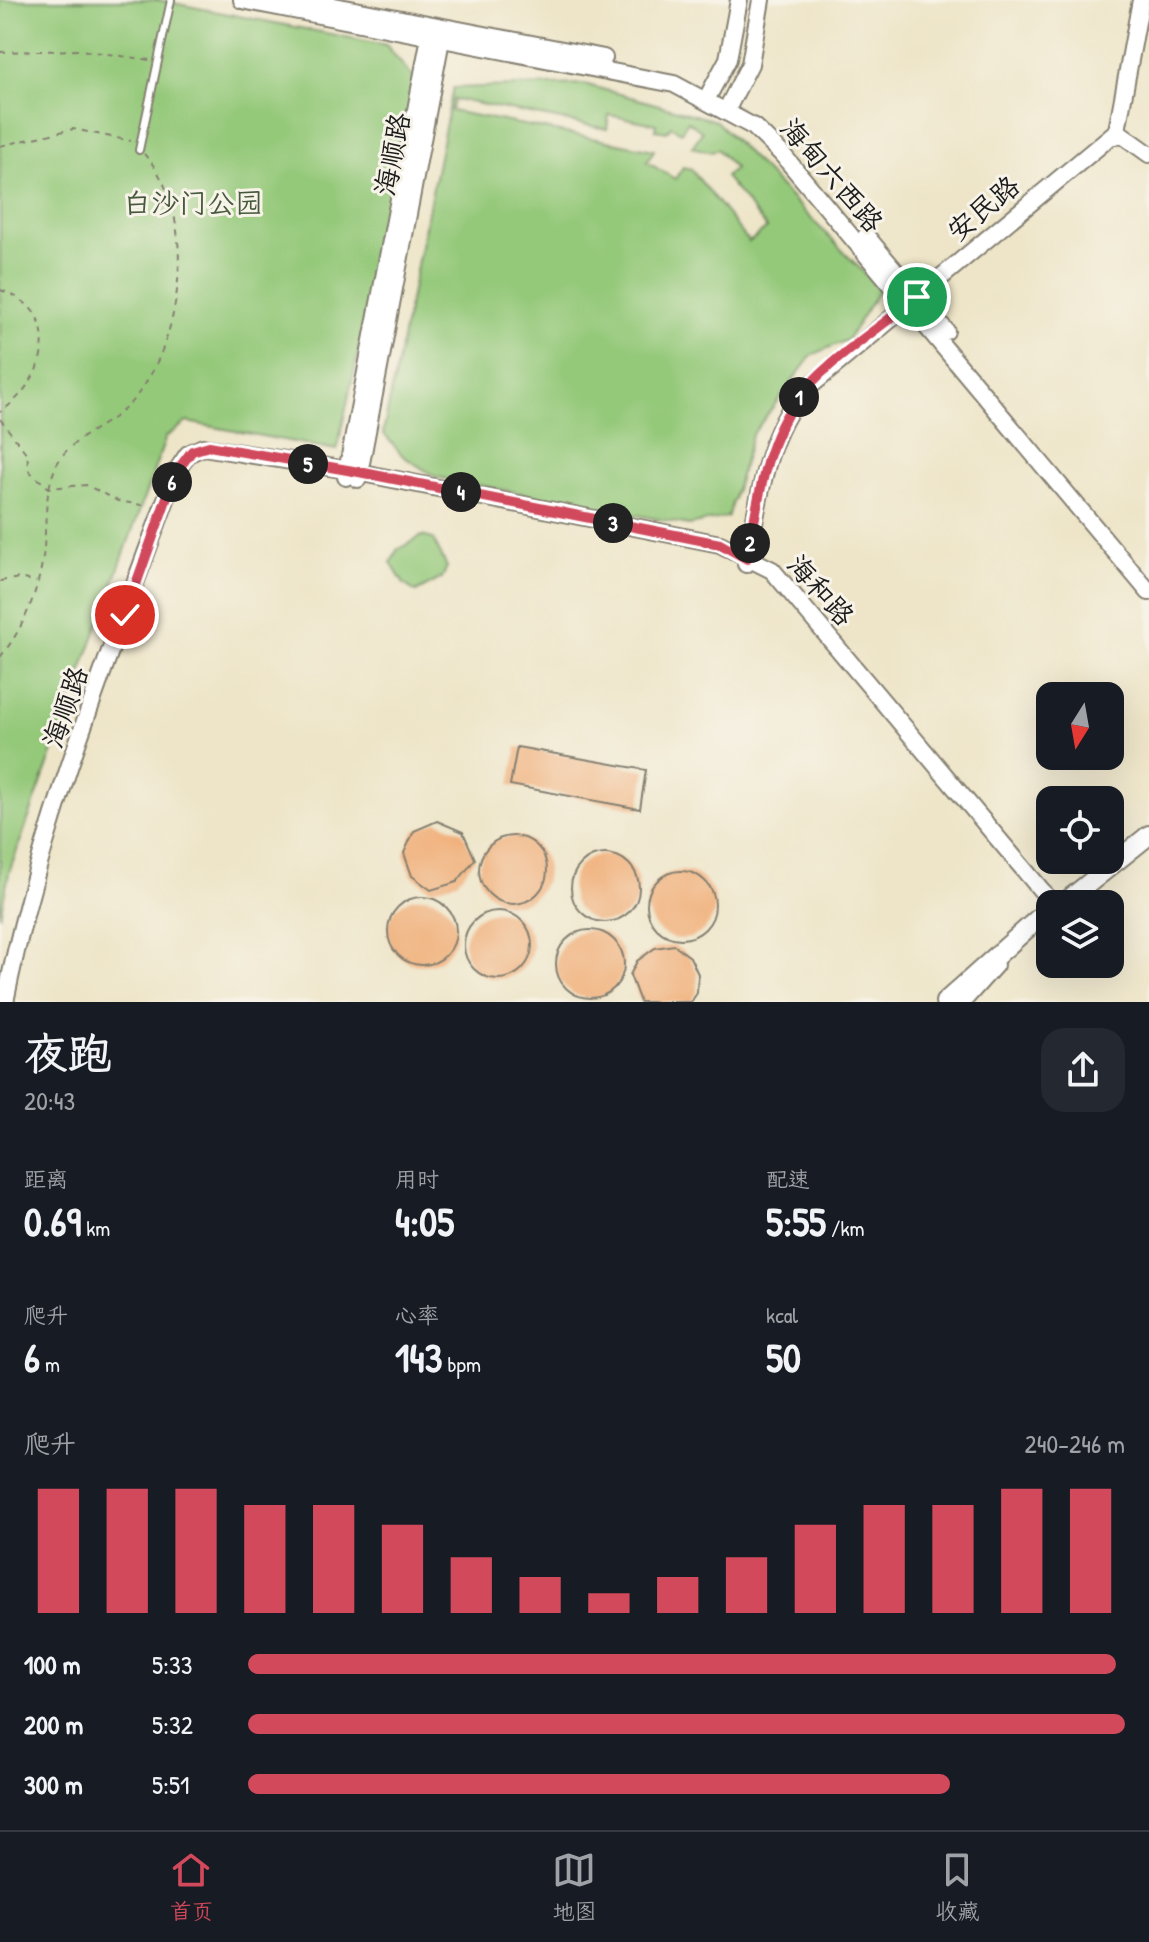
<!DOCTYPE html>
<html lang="zh">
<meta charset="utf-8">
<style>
:root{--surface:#171b24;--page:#242831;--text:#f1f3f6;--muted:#9ea1a6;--line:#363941;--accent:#d1495b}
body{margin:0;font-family:"Patrick Hand","LXGW WenKai TC",sans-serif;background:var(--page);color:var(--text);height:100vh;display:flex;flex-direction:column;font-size:30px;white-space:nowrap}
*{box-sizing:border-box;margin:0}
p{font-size:26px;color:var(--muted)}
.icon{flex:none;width:44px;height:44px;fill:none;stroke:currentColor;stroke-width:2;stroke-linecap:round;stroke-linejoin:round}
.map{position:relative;height:1002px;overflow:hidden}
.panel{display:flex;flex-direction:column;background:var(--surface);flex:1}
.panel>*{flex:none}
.needle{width:52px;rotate:191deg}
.tools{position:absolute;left:1036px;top:682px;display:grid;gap:16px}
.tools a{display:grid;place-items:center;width:88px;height:88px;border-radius:16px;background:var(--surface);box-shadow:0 8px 32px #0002;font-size:40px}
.pin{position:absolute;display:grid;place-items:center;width:68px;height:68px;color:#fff;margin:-34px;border:4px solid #fff;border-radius:50%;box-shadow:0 2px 8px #0007}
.km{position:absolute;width:40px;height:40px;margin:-20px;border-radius:50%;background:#222;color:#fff;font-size:22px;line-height:40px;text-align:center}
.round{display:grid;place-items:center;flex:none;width:84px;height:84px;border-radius:24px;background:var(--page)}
.head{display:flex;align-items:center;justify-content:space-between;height:136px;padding:0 24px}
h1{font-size:44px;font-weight:700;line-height:60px}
.figures{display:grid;grid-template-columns:repeat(3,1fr);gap:12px;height:136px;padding:8px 24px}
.figures div{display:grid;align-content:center}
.figures b{font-size:40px;font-weight:700}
.figures small{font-size:22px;font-weight:400}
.figures p{font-size:22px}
.chart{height:224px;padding:16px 24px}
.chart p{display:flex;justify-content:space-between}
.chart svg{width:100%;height:144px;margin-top:8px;stroke:var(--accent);stroke-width:6}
ul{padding:0 24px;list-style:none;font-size:26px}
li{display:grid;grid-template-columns:128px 96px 1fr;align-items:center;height:60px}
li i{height:20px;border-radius:10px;background:var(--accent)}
.dock{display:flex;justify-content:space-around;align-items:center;height:112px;border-top:2px solid var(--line);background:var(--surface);font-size:22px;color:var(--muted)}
.dock a{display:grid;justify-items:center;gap:4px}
.dock .current{color:var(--accent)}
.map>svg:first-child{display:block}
.green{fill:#95c97a;stroke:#58724b;stroke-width:2;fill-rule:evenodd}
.building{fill:#f0ac73}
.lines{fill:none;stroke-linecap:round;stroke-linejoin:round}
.lane-casing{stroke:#858072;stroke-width:10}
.secondary-casing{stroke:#858072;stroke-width:20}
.primary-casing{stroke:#858072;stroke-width:22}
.path{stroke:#858072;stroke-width:2;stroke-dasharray:6 6;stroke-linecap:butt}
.lane{stroke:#fff;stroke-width:6}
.secondary{stroke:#fff;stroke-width:16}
.primary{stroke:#fff;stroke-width:18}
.route-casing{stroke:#fff;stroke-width:16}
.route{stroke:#d1495b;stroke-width:10}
.labels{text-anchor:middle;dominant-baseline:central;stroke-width:6;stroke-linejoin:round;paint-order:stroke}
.street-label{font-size:28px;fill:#1c1c1c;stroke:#f7f3e8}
.park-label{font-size:28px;fill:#46593d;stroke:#f7f3e8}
</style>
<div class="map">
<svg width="1149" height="1002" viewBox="0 0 1149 1002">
<rect width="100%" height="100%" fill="#f7f3e8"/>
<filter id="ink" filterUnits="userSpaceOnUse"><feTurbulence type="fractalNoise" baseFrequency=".0125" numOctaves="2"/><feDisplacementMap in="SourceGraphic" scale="16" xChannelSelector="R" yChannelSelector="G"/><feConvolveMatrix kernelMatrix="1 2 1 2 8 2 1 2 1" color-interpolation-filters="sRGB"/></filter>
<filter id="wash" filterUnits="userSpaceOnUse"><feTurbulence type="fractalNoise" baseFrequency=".006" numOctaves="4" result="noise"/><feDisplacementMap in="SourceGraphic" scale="32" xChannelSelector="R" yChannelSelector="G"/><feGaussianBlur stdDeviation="1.8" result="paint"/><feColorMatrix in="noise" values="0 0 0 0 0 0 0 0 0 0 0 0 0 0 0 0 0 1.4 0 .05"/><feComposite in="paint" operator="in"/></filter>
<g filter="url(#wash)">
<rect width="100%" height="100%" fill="#eee5c8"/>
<g class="green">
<polygon points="0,0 158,0 386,45 417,82 337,450 187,422 166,437 9,873 0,916"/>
<path d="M584 84 716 121 880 289 847 340 812 355 752 435 728 517 689 525 436 477 403 456 383 433 453 88ZM454 99 607 129 609 115 656 124 655 130 667 132 671 126 681 132 688 121 702 132 692 147 712 152 717 149 735 169 725 177 767 228 749 242 691 169 683 167 675 179 647 162 654 150 451 111Z"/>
<polygon points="422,536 433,539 447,567 442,578 416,592 404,584 391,563 397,550"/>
</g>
<g id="blocks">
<g class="building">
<polygon points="517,747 646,770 640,809 510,785"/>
<polygon points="437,821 463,832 475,859 457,882 431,890 412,876 404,853 414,831"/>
<circle cx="513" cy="870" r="34"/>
<circle cx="605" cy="888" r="34"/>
<circle cx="681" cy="905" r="34"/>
<circle cx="422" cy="931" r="34"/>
<circle cx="498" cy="945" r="34"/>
<circle cx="590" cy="964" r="34"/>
<polygon points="674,945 690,957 698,974 697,993 691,1002 640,1002 630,975 637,961 655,948"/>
</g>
</g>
</g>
<g filter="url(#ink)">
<use href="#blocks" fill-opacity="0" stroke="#858072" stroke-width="2"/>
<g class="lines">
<defs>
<polyline id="lane" points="139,150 171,0"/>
<g id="secondary">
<polyline points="242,0 674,84 754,127 782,154 1149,592"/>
<polyline points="303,0 604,58"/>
<polyline points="706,100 728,59 739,0"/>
<polyline points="726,111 750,64 761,0"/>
<polyline points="1116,136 1141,0"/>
<polyline points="866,236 946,331"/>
<polyline points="346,477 432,26"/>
<polyline points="358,479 443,29"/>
<path d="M746 564C759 505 763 440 803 392L1117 131 1149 154"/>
<path d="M5 1002C41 820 113 646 176 472L188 454 203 447 347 470 720 544 772 570 1053 904"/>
<polyline points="962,1002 995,965"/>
</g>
<g id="primary">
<polyline points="1063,904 1149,835"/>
<polyline points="945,1002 1050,908"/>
</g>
</defs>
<use href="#lane" class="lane-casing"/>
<use href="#secondary" class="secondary-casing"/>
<use href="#primary" class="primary-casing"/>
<g class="path">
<polyline points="0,52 80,50 150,60"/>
<polyline points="0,146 73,129 131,141"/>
<path d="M0 290C67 311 46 382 0 412"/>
<polyline points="0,419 27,454 29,471 49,488 86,485 118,501 147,506"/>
<polyline points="0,581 20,578 36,582"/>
<path d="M0 657C23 630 38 592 43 557 47 526 43 496 56 466 68 440 100 429 121 412 183 359 202 215 144 154"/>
</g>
<use href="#lane" class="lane"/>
<use href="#secondary" class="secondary"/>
<use href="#primary" class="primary"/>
</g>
</g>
<g class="lines" filter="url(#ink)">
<defs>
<path id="route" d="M125 615 176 472 192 451 209 446 359 472 720 544 747 559C758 506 763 446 796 401 823 363 881 328 917 297"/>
</defs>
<use href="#route" class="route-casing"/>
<use href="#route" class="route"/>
</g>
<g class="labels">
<g class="street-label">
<text transform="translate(392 154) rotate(-79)">海顺路</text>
<text transform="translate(832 175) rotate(49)">海甸六西路</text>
<text transform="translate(983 208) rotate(-40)">安民路</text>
<text transform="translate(821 590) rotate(48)">海和路</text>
<text transform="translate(65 707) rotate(-71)">海顺路</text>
</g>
<g class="park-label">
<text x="193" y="203">白沙门公园</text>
</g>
</g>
</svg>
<div class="tools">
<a><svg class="needle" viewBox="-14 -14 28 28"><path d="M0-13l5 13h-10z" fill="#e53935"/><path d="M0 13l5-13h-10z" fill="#9ea1a6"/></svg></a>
<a><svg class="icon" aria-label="locate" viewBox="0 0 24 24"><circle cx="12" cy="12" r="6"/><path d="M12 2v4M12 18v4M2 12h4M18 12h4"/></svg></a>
<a><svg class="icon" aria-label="layers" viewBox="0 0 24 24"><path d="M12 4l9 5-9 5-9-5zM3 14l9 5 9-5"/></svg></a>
</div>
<div class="pin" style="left:917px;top:297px;background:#1e9e55"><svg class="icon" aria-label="arrive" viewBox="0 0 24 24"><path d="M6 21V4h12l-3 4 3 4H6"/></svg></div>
<div class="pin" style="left:125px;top:615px;background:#d93025"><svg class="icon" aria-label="check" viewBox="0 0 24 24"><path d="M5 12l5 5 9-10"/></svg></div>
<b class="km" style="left:799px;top:397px">1</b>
<b class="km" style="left:750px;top:543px">2</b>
<b class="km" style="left:613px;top:523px">3</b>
<b class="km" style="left:461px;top:492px">4</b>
<b class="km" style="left:308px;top:464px">5</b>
<b class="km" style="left:172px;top:482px">6</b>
</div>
<section class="panel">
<div class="head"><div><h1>夜跑</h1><p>20:43</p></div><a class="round"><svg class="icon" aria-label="share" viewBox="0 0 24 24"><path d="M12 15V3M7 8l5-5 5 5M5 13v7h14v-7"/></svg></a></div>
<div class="figures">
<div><p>距离</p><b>0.69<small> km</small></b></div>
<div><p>用时</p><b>4:05</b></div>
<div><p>配速</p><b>5:55<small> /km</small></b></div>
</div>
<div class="figures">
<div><p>爬升</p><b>6<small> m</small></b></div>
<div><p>心率</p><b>143<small> bpm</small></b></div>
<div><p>kcal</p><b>50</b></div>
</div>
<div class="chart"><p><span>爬升</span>240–246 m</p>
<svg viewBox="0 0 160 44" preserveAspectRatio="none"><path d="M5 44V6M15 44V6M25 44V6M35 44V11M45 44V11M55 44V17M65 44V27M75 44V33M85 44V38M95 44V33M105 44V27M115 44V17M125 44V11M135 44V11M145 44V6M155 44V6"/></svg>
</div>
<ul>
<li><b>100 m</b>5:33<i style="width:99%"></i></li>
<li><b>200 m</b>5:32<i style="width:100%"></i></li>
<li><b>300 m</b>5:51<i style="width:80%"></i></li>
</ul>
</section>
<nav class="dock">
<a class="current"><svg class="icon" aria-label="home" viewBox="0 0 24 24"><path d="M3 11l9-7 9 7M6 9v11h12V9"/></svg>首页</a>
<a><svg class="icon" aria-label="map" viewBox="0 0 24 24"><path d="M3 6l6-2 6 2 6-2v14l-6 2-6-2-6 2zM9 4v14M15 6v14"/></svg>地图</a>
<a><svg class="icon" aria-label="saved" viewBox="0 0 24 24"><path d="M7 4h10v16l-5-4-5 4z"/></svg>收藏</a>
</nav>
